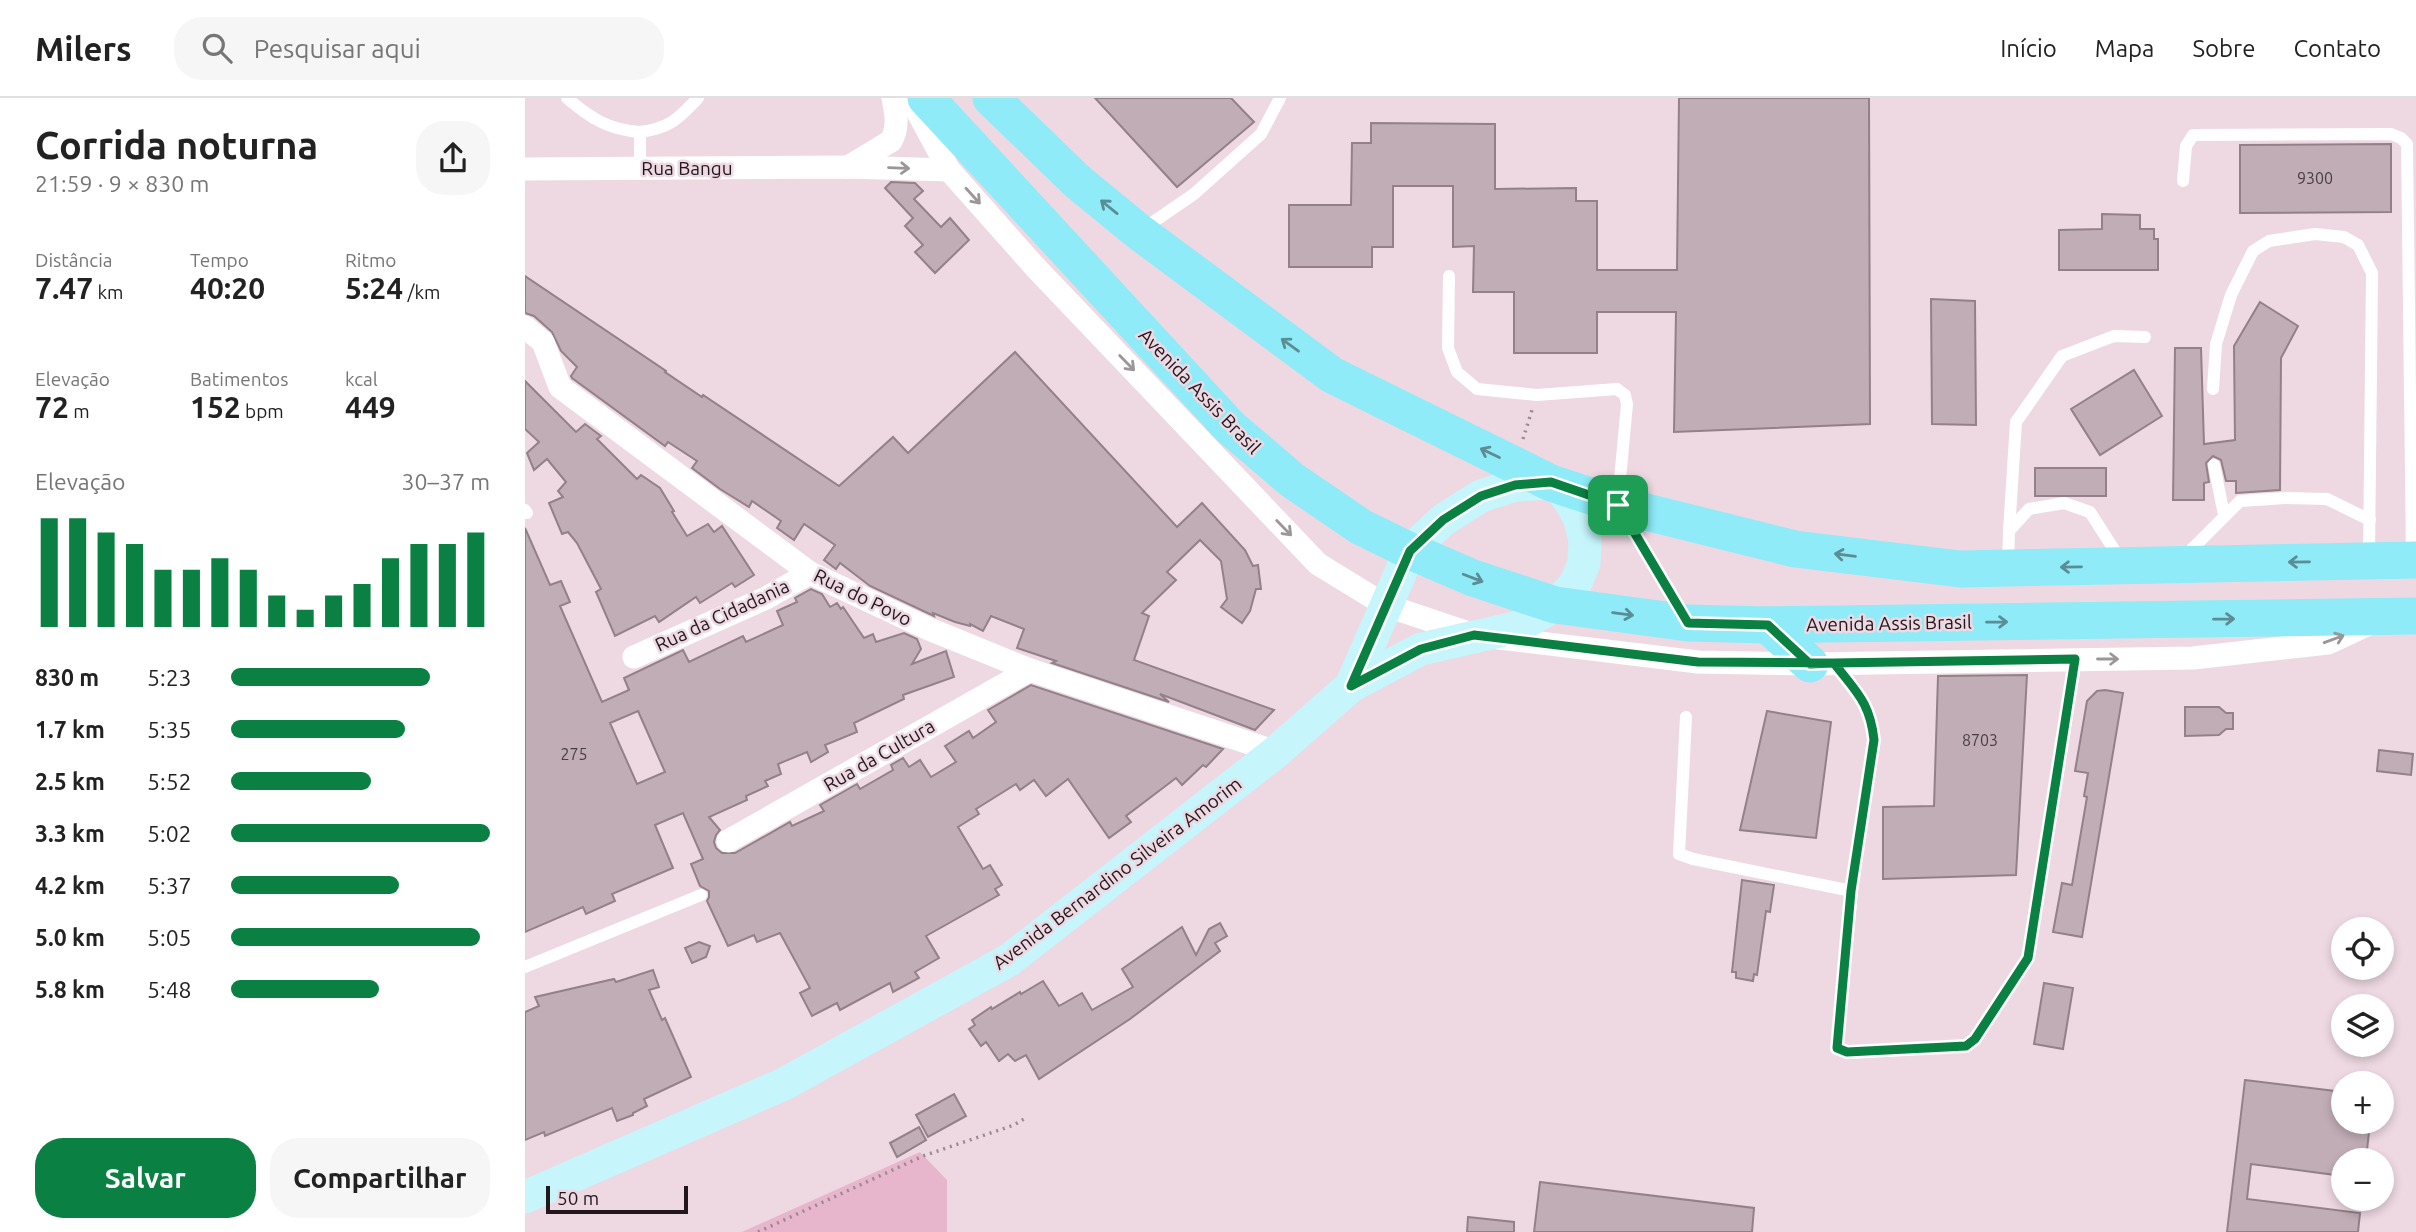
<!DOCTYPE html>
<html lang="pt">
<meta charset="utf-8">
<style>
:root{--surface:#fff;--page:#f6f6f6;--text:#222;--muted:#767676;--line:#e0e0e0;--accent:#0b8043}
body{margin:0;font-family:Ubuntu,sans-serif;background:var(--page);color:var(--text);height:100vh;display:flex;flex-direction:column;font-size:26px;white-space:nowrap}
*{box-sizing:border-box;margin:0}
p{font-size:23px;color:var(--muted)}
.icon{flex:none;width:38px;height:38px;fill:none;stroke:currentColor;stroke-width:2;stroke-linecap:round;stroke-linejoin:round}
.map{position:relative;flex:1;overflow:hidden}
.details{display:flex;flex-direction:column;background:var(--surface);width:525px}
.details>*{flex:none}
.tools{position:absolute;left:1806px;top:819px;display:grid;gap:14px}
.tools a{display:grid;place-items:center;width:63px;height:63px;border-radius:50%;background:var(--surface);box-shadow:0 4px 10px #0003;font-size:35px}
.scale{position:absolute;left:21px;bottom:18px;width:142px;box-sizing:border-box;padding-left:7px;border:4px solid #20181c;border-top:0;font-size:19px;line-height:24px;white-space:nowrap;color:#20181c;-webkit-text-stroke:5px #eed9e2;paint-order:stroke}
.pin{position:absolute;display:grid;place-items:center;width:60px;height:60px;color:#fff;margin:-30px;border-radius:14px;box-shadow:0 4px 10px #0006}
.round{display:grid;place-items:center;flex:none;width:74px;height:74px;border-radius:28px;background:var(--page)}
.overview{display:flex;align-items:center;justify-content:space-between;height:119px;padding:0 35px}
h1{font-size:38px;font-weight:700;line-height:52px}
.stats{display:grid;grid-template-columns:repeat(3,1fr);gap:10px;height:119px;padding:7px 35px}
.stats div{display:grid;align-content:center}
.stats b{font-size:30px;font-weight:700}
.stats small{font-size:19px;font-weight:400}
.stats p{font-size:19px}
.chart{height:196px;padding:14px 35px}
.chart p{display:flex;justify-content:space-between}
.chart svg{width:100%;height:126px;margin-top:7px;stroke:var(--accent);stroke-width:6}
.button{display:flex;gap:14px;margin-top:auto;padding:14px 35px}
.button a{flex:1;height:80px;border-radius:28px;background:var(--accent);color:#fff;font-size:28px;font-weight:700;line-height:80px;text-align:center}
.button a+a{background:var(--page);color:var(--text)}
ul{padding:0 35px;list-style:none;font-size:23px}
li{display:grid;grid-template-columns:112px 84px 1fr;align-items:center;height:52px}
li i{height:18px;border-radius:9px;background:var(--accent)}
header{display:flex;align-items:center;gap:42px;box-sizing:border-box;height:98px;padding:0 35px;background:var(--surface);border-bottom:2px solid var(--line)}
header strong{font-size:33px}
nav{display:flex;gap:38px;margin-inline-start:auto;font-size:24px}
.search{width:490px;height:63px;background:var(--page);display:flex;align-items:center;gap:18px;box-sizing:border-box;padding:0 24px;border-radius:28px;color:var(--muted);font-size:26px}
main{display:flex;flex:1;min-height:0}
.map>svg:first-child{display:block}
.green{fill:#e8b6cc}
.building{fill:#c1adb5;stroke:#938088;stroke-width:2;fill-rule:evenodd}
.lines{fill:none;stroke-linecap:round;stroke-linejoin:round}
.path{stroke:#998990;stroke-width:3.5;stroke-dasharray:2 5;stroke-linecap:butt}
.service{stroke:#fff;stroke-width:12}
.minor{stroke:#fff;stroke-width:23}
.secondary{stroke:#c6f5fb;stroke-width:33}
.primary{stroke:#8eebf7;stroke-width:37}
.oneway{stroke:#9b9799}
.oneway2{stroke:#5c8c94}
.route-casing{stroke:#fff;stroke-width:14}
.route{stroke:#0b8043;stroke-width:9}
.labels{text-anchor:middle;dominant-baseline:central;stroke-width:5;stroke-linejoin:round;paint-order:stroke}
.number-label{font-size:16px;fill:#483d42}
.street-label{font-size:19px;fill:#20181c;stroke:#eed9e2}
</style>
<header>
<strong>Milers</strong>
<div class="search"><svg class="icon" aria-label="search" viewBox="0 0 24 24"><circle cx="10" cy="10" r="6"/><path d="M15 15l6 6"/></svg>Pesquisar aqui</div>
<nav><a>Início</a><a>Mapa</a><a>Sobre</a><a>Contato</a></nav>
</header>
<main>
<section class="details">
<div class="overview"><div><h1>Corrida noturna</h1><p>21:59 · 9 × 830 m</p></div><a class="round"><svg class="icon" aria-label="share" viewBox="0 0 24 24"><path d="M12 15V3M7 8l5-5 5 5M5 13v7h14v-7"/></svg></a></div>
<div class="stats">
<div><p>Distância</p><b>7.47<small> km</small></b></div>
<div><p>Tempo</p><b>40:20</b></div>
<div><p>Ritmo</p><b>5:24<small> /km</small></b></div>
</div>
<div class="stats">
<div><p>Elevação</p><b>72<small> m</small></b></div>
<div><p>Batimentos</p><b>152<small> bpm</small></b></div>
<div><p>kcal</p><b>449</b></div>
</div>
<div class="chart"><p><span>Elevação</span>30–37 m</p>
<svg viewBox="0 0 160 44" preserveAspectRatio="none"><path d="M5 44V6M15 44V6M25 44V11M35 44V15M45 44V24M55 44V24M65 44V20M75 44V24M85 44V33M95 44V38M105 44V33M115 44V29M125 44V20M135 44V15M145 44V15M155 44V11"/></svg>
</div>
<ul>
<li><b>830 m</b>5:23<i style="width:77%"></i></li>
<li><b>1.7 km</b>5:35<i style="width:67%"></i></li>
<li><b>2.5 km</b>5:52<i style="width:54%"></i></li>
<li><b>3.3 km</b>5:02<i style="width:100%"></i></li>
<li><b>4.2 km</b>5:37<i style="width:65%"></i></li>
<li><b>5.0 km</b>5:05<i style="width:96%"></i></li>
<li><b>5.8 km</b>5:48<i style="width:57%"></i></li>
</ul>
<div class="button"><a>Salvar</a><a>Compartilhar</a></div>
</section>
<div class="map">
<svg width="1891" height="1134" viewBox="0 0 1891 1134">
<rect width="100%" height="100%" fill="#eed9e2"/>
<polygon class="green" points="395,1054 422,1082 422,1134 217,1134"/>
<g class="building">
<polygon points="570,0 706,0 729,24 652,89"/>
<polygon points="1154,0 1344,0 1345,326 1149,334 1151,214 1072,214 1072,255 989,255 989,194 948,194 949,148 928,149 928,88 868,88 868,149 847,149 847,169 764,169 764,107 826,107 827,45 846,45 846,25 970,26 970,91 1051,90 1051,103 1072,103 1072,172 1152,172"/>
<polygon points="1866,46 1866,114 1715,115 1715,47"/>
<polygon points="366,84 390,85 398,93 389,101 416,129 425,120 444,142 410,175 390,154 398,147 380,128 388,120 360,90"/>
<polygon points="1577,116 1615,117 1615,131 1629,131 1629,141 1633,141 1633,172 1534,172 1534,132 1577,131"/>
<polygon points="0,178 141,273 140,274 177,299 178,297 314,388 368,339 383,355 490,254 652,429 677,405 720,452 728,468 733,467 736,491 731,491 725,513 717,525 696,509 702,501 696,463 675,442 642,474 651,482 617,515 624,518 609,562 749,612 730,632 635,596 644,604 527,565 531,563 492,550 499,531 466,518 458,533 445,526 445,528 430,524 408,515 409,518 345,488 315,465 311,471 299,462 310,447 279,426 269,442 252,430 256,423 227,403 224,409 195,391 167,370 172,363 143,344 140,348 47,280 46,278 52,269 36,253 27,234 9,218 0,215"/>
<polygon points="1406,201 1450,203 1451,327 1407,326"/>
<polygon points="1735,204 1773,228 1756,260 1755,392 1711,395 1711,383 1701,383 1696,362 1688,358 1681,365 1684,384 1679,385 1679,402 1648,402 1650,250 1676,250 1679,346 1710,342 1709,248"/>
<polygon points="1609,272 1637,318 1575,357 1546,311"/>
<polygon points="0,283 51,334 60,326 76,338 72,341 112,381 116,377 135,390 149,413 147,414 162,438 183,426 189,434 197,428 229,477 210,489 207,485 175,505 171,499 134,524 130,518 90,538 71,494 76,491 52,445 43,434 37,436 24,405 38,399 33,393 41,384 22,361 9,372 2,355 14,344 0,331"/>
<rect x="1510" y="370" width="71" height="28"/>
<path d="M0 430 25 487 36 483 45 504 35 508 77 604 104 592 99 580 158 552 164 564 218 538 221 544 258 527 252 513 272 504 270 500 286 491 297 496 305 509 312 505 316 511 318 509 339 540 348 536 351 544 379 535 392 541 396 551 387 566 421 553 429 579 378 597 379 601 329 625 332 634 300 647 303 654 286 664 282 654 253 666 256 676 240 683 243 688 221 698 222 702 184 719 195 732 191 737 189 744 191 750 197 755H210L265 724 267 728 299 713 295 707 332 686 335 691 368 672 366 667 378 660 384 669 395 662 406 679 431 664 420 648 444 633 448 640 471 624 463 612 506 587 698 651 681 669 678 667 657 687 651 680 601 718 606 724 584 740 543 681 521 698 509 682 495 692 491 686 451 711 454 716 433 729 458 771 465 767 477 787 470 791 474 797 401 838 414 860 390 874 394 880 368 894 365 885 315 912 312 905 287 918 275 895 285 890 255 835 232 844 229 837 203 848 182 803 184 799V793L175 788 166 766 178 761 158 715 130 727 148 770 87 796 90 803 61 816 58 809 0 834ZM113 613 140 674 112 686 85 625Z"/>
<polygon points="1502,577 1491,777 1358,781 1358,709 1409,708 1413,578"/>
<polygon points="1580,592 1598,595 1557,839 1528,834 1537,785 1547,787 1562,699 1559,698 1563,675 1550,673 1562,603 1572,593"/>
<polygon points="1660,609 1694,609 1701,615 1708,615 1708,631 1701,631 1694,637 1660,638"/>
<polygon points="1242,613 1306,624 1291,740 1215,732"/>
<polygon points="1854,652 1888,656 1886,677 1852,673"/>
<polygon points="1217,782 1249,787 1245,814 1241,813 1232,877 1229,876 1228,883 1211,880 1211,874 1207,874"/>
<polygon points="695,825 702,838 690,845 695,853 605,921 514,981 501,957 490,963 483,956 474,963 461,944 456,948 444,931 450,927 447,922 466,909 467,911 495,894 496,896 518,883 534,908 557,895 567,912 608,889 597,871 657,829 671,857 684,831"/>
<polygon points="174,844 185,848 181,859 167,865 160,850"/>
<polygon points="128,872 134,889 124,892 137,922 140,920 166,979 119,1001 122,1008 108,1015 108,1017 92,1023 87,1010 20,1038 19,1034 0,1042 0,914 14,908 10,899 89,881 91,884"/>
<polygon points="1519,885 1548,890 1538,951 1509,946"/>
<polygon points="1720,982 1818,994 1818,1024 1845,1024 1841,1062 1818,1062 1818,1078 1726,1066 1722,1101 1835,1115 1833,1134 1702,1134"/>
<polygon points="429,996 441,1018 403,1039 391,1017"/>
<polygon points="394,1029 401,1042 372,1059 365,1045"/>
<polygon points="1015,1084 1229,1110 1227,1134 1009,1134"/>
<polygon points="943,1119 989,1124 989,1134 942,1134"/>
</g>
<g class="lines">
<g class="path">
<polyline points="998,341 1007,312"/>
<polyline points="1113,441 1146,495"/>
<polyline points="233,1134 398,1058 489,1027 499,1021"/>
</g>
<g class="service">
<path d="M42 0C65 20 84 32 115 34"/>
<path d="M115 70V34C145 30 153 21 173 0"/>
<polyline points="1658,83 1661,48 1668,37 1866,36 1876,40 1882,46 1887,458"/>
<polyline points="618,131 669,96 736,36 755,0"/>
<polyline points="924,178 923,250 932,274 952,291 1012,297 1092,291 1100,297 1102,306 1093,403"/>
<polyline points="1688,291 1691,246 1706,197 1728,153 1744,143 1790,136 1819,139 1833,147 1847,175 1844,458"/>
<polyline points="1689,367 1699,417"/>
<polyline points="0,412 2,415"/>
<polyline points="1484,433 1491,324 1537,258 1589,238 1620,239"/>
<polyline points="1660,458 1715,403 1760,400 1802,401 1845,422"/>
<polyline points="1483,466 1484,433 1504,411 1539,405 1565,414 1597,464"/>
<path d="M1309 565C1332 594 1345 604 1349 642L1327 793 1312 949 1323 955 1441 948 1450 941 1503 860 1551 561"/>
<polyline points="1161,619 1154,756 1168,761 1327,793"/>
<polyline points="0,869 176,797"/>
</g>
<g class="minor">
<polyline points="385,0 424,72 511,170 793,466 860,507 949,537 1173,564 1285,566 1668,560 1803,545 1846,525"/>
<path d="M323 69 366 43C374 29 371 16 368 0"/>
<polyline points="0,71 323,69 424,72"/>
<polyline points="0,229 18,244 35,289 285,475 404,531 505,572 751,654"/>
<polyline points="109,559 241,500 285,475"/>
<polyline points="203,743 505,572"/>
</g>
<polyline class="secondary" points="0,1099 259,986 484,862 751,654 826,588 896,551 993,529 1030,507 1050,487 1059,465 1060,443 1055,422 1048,408 1038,394 1026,385 990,387 956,398 918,422 885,453 826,588"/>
<g class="primary">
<polyline points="401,0 705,329 767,382 836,429 885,453 948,480 1030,507 1163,525 1243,527 1891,518"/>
<polyline points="466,0 553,84 614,134 807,277 1026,385 1093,407 1270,451 1435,471 1891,462"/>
<polyline points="1243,527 1285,566"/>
</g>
</g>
<defs><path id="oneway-shaft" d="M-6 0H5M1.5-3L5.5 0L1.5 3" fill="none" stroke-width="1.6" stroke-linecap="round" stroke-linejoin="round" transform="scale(1.75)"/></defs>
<g class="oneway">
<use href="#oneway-shaft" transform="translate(374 70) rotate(2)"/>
<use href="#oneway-shaft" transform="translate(448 98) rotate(48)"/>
<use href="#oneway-shaft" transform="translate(602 265) rotate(46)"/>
<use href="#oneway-shaft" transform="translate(759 430) rotate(46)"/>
<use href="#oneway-shaft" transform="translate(1809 541) rotate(-20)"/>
<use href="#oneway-shaft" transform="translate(1583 561)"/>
</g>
<g class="oneway2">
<use href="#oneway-shaft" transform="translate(584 109) rotate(-141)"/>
<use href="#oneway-shaft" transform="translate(765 247) rotate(-144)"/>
<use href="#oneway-shaft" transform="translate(965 355) rotate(-154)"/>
<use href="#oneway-shaft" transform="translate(1320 457) rotate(-173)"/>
<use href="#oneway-shaft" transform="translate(1774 464) rotate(179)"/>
<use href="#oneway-shaft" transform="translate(1546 469) rotate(179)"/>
<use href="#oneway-shaft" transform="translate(948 480) rotate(21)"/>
<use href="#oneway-shaft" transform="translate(1098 516) rotate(8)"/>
<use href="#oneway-shaft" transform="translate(1699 521) rotate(-1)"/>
<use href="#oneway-shaft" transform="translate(1472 524) rotate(-1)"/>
</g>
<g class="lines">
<defs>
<path id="route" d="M1093 407 1026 384 990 387 956 398 918 422 885 453 826 588 896 551 949 537 1173 564 1309 565C1331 594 1345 604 1349 642L1326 793 1312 950 1322 954 1441 948 1450 941 1503 860 1550 561 1309 565 1285 566 1243 527 1163 525 1093 407"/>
</defs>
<use href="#route" class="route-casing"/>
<use href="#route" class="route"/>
</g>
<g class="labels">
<g class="number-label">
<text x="1790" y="80">9300</text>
<text x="1455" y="642">8703</text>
<text x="49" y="656">275</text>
</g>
<g class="street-label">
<text x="162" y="70">Rua Bangu</text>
<text transform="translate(675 293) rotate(46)">Avenida Assis Brasil</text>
<text transform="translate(338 499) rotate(26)">Rua do Povo</text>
<text transform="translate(197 517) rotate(-25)">Rua da Cidadania</text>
<text transform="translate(1364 525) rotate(-1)">Avenida Assis Brasil</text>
<text transform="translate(354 657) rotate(-30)">Rua da Cultura</text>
<text transform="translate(592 775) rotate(-37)">Avenida Bernardino Silveira Amorim</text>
</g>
</g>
</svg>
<div class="tools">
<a><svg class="icon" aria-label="locate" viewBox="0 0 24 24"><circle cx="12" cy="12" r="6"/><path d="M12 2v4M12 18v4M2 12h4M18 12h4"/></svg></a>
<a><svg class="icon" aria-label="layers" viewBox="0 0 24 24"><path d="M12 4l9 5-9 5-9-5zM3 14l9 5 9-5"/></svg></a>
<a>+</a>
<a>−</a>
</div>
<div class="scale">50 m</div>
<div class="pin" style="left:1093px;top:407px;background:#1e9e55"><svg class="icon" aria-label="arrive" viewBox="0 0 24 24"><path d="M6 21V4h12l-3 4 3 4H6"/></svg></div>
</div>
</main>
